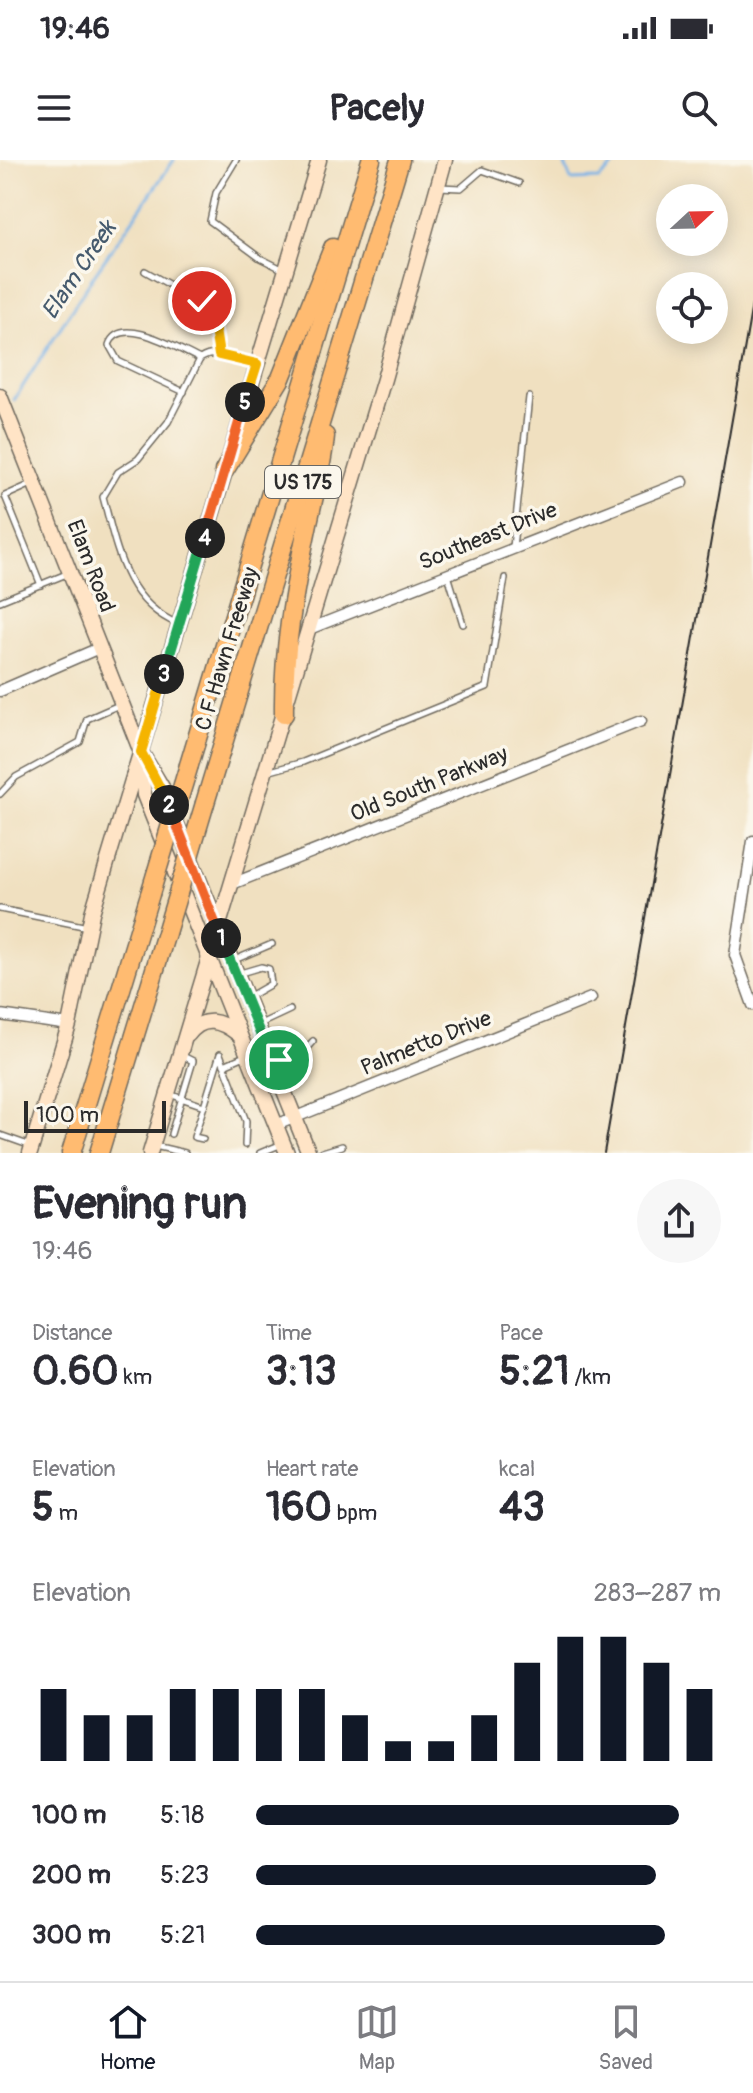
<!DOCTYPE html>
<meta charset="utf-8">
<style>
:root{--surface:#fff;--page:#f7f7f7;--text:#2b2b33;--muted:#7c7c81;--line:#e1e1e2;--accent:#111827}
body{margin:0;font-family:Pangolin,sans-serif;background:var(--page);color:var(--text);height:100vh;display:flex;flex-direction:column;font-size:30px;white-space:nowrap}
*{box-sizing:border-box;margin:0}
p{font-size:26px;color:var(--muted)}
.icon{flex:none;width:44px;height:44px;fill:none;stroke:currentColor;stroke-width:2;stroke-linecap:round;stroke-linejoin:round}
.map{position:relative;height:993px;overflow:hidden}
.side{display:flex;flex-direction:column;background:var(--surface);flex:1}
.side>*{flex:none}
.needle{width:52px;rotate:68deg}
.controls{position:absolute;left:656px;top:24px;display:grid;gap:16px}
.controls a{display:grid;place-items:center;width:72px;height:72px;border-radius:50%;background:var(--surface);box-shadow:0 4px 20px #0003;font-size:40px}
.scale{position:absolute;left:24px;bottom:20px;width:142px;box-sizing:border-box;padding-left:8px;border:4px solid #2b2b2b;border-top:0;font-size:22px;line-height:28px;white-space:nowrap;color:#2b2b2b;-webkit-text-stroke:6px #fbf7ec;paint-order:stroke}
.pin{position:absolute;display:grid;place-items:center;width:68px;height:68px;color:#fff;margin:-34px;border:4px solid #fff;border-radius:50%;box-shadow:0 2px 8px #0007}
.km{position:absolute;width:40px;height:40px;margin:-20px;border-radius:50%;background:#222;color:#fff;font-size:22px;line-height:40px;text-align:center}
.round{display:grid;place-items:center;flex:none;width:84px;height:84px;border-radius:42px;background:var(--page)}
.headline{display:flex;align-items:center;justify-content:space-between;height:136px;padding:0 32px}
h1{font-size:44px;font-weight:700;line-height:60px}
.stats{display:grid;grid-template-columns:repeat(3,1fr);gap:12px;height:136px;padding:8px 32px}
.stats div{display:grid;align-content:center}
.stats b{font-size:40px;font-weight:700}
.stats small{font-size:22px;font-weight:400}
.stats p{font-size:22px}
.chart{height:224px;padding:16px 32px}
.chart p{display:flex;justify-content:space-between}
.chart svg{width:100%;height:144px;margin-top:8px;stroke:var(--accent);stroke-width:6}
ul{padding:0 32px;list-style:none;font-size:26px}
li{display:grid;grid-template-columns:128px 96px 1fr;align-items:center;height:60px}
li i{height:20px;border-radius:10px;background:var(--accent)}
.status{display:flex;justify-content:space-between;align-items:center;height:56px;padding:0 40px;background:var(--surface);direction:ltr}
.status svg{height:22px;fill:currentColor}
header{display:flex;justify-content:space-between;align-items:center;height:104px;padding:0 32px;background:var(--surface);font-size:36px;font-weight:700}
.menu{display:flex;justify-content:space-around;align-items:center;height:112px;border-top:2px solid var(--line);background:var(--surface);font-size:22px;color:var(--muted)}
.menu a{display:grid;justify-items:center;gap:4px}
.menu .active{color:var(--accent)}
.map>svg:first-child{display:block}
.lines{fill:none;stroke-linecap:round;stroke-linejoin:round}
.stream{stroke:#75b1e7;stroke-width:3}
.service-casing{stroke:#706a5f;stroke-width:8}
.minor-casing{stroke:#706a5f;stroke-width:13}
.secondary-casing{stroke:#706a5f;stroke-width:17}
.motorway-casing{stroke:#706a5f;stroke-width:21}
.service{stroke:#fff;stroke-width:5}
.minor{stroke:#fff;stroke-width:10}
.secondary{stroke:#ffe4c6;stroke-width:14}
.motorway{stroke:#ffbb71;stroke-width:18}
.tram{stroke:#2b2b2b;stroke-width:2}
.motorway-bridge-casing{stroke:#706a5f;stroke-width:21;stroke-linecap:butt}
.motorway-bridge{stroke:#ffbb71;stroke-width:18}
.split-1-casing{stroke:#fff;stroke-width:16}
.split-2-casing{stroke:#fff;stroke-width:16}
.split-3-casing{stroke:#fff;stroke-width:16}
.split-4-casing{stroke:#fff;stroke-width:16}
.split-5-casing{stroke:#fff;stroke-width:16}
.split-6-casing{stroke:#fff;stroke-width:16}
.split-1{stroke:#22a559;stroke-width:10}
.split-2{stroke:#f0652b;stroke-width:10}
.split-3{stroke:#f5b400;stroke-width:10}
.split-4{stroke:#22a559;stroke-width:10}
.split-5{stroke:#f0652b;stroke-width:10}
.split-6{stroke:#f5b400;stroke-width:10}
.labels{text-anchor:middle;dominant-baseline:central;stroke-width:7;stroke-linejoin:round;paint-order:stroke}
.shield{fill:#fbf7ec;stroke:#696865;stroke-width:2}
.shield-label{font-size:20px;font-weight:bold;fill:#2b2b2b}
.street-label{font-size:22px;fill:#2b2b2b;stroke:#fbf7ec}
.water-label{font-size:24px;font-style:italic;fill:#455a6d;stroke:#fbf7ec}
</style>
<div class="status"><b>19:46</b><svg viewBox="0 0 49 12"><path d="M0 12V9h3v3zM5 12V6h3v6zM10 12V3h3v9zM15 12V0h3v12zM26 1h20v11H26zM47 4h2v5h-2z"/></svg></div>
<header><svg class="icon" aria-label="menu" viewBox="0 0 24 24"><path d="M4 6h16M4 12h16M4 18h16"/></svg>Pacely<svg class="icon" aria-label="search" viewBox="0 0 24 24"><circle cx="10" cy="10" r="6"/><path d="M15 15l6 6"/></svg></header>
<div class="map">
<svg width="753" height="993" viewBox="0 0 753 993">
<rect width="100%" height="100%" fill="#fbf7ec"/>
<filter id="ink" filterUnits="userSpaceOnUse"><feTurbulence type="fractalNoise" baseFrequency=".0125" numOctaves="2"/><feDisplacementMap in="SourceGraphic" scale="16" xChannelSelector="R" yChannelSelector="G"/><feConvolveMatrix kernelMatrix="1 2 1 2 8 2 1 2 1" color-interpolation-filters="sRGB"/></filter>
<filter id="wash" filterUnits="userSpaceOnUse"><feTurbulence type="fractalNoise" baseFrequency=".006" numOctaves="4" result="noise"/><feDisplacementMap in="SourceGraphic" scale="32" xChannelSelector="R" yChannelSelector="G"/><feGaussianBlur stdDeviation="1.8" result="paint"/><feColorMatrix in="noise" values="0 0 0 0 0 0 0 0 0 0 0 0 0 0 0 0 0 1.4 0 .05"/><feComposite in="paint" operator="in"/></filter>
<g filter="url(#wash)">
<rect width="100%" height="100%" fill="#f0e0c0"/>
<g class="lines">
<g class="stream">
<polyline points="563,0 571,20 599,19 620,0"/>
<polyline points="14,240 94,115 174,0"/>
</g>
</g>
</g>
<g filter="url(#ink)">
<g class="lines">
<defs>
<g id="service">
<polyline points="236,0 216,33 210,61 260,98 284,110"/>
<polyline points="439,27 461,28 482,10 519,23"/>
<polyline points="145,111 209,147 219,195"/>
<path d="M184 232 118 201 109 185C120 153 178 189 200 199"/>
<polyline points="34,323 5,336 41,425"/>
<polyline points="513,387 529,237"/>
<polyline points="448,415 463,464"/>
<polyline points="0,441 69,413"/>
<path d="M178 464C124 441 117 388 103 337L118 312 138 299 168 262 200 199C216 188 238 199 256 204"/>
<polyline points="267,612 303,602 487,527 505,418"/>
<polyline points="0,634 16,617 80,582 87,559 119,545"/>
<polyline points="0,749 88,767"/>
<polyline points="232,801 272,784"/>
<polyline points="237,814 261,807 269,809 271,824 250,836"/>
<polyline points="258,865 290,850"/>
<polyline points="276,901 305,890 313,881"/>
<polyline points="224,905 247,895"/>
<polyline points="279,912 304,900"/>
<polyline points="169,934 204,946 194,977 203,979"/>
<polyline points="204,946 220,894 246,961 245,985"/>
<polyline points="171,974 193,901 181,895"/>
<polyline points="0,975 31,986"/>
<polyline points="155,986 185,993"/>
<polyline points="260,993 282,984"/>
<polyline points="319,993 342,986"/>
</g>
<g id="minor">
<polyline points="309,469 683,322"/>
<polyline points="0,531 99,488"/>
<polyline points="753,681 735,795 753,845"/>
<polyline points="232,724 641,561"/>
<polyline points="0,855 69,865"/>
<polyline points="276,965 591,838"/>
</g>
<g id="secondary">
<polyline points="0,236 141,592 162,627 309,993"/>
<polyline points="141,601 144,635 287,993"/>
<path d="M188 875C203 855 220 860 238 874"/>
<polyline points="30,993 69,865 92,753 319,0"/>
<polyline points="150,993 384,219 445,0"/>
</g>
<g id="motorway">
<polyline points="224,311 281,218 333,88"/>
<path d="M284 554C283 491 294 430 307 368 313 337 322 308 325 276"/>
<polyline points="189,605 371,0"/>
<polyline points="205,643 400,0"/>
<polyline points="71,993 150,734"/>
<polyline points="99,993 166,773"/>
</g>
</defs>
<use href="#service" class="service-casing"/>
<use href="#minor" class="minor-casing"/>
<use href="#secondary" class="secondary-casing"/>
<use href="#motorway" class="motorway-casing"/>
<use href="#service" class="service"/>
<use href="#minor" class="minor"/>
<use href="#secondary" class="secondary"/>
<use href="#motorway" class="motorway"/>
<polyline class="tram" points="604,993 753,139"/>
<defs>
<g id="motorway-bridge">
<polyline points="150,734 189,605"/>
<polyline points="166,773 205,643"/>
</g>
</defs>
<use href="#motorway-bridge" class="motorway-bridge-casing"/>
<use href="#motorway-bridge" class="motorway-bridge"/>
</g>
</g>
<g class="lines" filter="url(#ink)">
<defs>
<polyline id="split-1" points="221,778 272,903 279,900"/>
<polyline id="split-2" points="169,645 221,778"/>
<polyline id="split-3" points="164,514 141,592 169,645"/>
<polyline id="split-4" points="164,514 205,378"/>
<polyline id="split-5" points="205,378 245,242"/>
<polyline id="split-6" points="202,141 212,151 219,195 257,204 245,242"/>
</defs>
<use href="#split-1" class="split-1-casing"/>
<use href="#split-2" class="split-2-casing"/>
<use href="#split-3" class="split-3-casing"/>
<use href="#split-4" class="split-4-casing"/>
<use href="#split-5" class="split-5-casing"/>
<use href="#split-6" class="split-6-casing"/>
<use href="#split-1" class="split-1"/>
<use href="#split-2" class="split-2"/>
<use href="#split-3" class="split-3"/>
<use href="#split-4" class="split-4"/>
<use href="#split-5" class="split-5"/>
<use href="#split-6" class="split-6"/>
</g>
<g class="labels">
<rect class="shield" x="265" y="306" width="76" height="32" rx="6"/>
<g class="shield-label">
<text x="303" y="322">US 175</text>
</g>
<g class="street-label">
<text transform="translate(488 376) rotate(-22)">Southeast Drive</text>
<text transform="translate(91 406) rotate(69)">Elam Road</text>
<text transform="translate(227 489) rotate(-73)">C F Hawn Freeway</text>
<text transform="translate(429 624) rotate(-22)">Old South Parkway</text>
<text transform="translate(426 883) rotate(-22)">Palmetto Drive</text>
</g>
<g class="water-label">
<text transform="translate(79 110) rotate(-56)">Elam Creek</text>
</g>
</g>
</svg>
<div class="controls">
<a><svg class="needle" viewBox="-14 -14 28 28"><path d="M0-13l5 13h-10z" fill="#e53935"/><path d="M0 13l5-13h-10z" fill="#7c7c81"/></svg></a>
<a><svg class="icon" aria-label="locate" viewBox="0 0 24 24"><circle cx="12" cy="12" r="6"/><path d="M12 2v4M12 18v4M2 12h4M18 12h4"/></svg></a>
</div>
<div class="scale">100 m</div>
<div class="pin" style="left:279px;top:900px;background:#1e9e55"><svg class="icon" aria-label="arrive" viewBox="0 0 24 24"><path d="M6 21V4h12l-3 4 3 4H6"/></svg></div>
<div class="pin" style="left:202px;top:141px;background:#d93025"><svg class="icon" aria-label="check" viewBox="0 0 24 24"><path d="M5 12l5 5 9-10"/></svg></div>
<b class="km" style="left:221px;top:778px">1</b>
<b class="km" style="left:169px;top:645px">2</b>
<b class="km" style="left:164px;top:514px">3</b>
<b class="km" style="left:205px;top:378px">4</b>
<b class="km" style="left:245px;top:242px">5</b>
</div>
<section class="side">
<div class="headline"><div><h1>Evening run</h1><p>19:46</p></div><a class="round"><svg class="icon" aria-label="share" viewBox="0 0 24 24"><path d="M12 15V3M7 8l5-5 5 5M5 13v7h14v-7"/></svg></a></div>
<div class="stats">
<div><p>Distance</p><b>0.60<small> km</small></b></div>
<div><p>Time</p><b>3:13</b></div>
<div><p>Pace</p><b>5:21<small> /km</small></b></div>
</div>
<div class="stats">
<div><p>Elevation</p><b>5<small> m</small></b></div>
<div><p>Heart rate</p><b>160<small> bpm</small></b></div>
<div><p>kcal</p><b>43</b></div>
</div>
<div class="chart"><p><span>Elevation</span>283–287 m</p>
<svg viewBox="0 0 160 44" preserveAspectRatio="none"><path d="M5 44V22M15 44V30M25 44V30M35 44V22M45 44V22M55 44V22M65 44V22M75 44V30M85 44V38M95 44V38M105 44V30M115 44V14M125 44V6M135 44V6M145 44V14M155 44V22"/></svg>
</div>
<ul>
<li><b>100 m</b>5:18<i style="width:91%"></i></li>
<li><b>200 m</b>5:23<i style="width:86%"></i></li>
<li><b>300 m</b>5:21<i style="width:88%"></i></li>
</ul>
</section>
<nav class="menu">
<a class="active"><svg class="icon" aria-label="home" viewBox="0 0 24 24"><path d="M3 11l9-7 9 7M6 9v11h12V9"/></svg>Home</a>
<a><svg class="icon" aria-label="map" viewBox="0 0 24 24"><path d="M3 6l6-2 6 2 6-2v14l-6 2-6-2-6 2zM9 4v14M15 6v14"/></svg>Map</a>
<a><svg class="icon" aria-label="saved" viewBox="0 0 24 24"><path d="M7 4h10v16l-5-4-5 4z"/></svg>Saved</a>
</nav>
